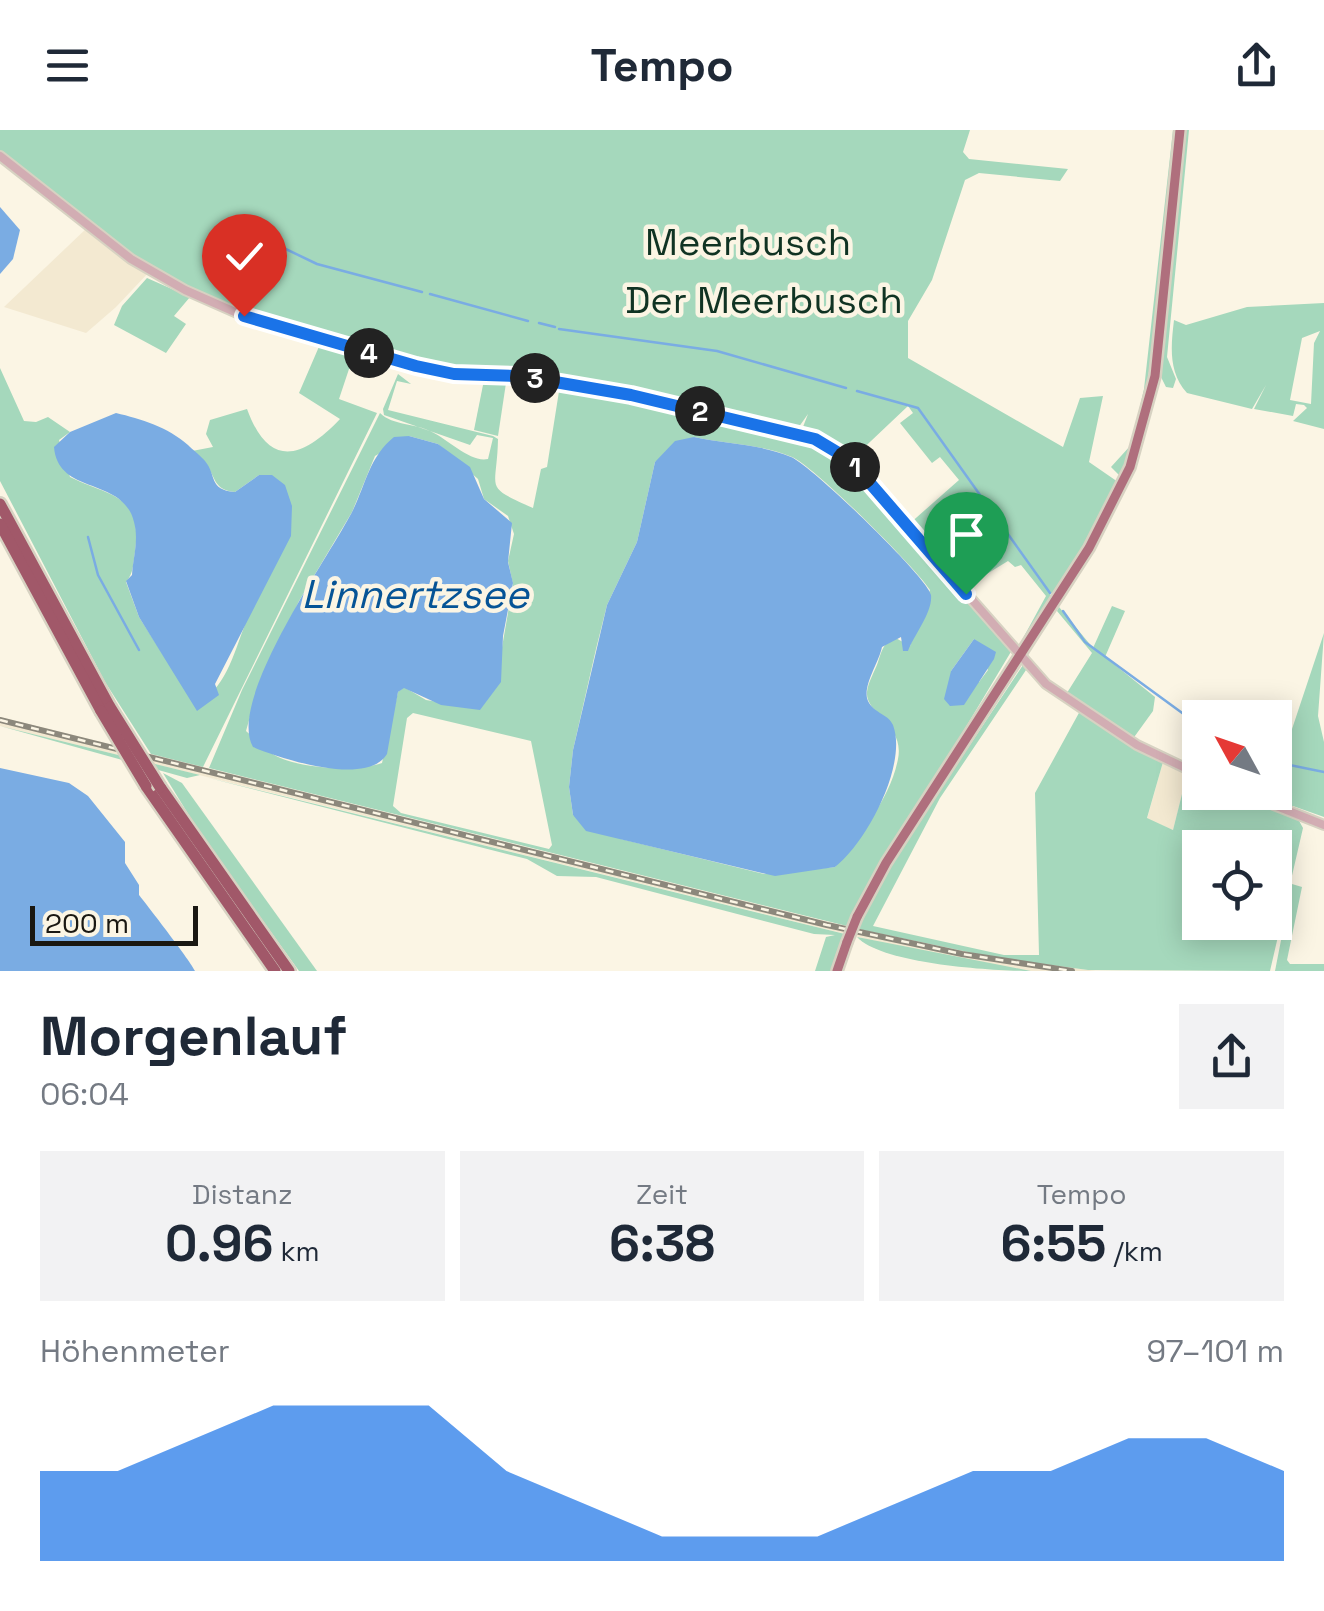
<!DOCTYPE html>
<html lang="de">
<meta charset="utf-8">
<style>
:root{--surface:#fff;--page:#f2f2f3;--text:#1f2937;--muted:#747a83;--accent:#1a73e8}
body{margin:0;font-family:"Space Grotesk",sans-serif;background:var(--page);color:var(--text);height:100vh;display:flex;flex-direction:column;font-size:38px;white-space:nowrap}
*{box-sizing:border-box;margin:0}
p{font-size:32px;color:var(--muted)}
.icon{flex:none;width:55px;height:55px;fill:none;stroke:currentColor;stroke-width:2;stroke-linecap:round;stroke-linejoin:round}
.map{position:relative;height:841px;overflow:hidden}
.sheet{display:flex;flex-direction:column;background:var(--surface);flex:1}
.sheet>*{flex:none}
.needle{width:65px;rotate:310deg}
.controls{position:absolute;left:1182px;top:570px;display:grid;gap:20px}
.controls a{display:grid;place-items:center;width:110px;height:110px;border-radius:0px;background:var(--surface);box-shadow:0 5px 25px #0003;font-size:50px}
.scale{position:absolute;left:30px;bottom:25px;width:168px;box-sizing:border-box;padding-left:10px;border:5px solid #1a1812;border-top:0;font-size:28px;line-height:35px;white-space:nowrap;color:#1a1812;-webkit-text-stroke:8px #fbf5e4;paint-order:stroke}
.pin{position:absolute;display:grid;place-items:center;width:85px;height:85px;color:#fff;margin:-102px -42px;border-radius:50% 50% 50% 0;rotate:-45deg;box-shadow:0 0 10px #0007}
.pin .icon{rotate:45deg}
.km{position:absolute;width:50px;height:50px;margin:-25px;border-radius:50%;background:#222;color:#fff;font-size:28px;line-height:50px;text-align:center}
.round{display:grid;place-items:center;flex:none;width:105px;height:105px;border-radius:0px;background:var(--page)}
.head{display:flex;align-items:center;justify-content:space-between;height:170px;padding:0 40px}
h1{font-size:55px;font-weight:800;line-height:75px}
.stats{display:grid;grid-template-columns:repeat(3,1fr);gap:15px;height:170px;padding:10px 40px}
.stats div{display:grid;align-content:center;border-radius:0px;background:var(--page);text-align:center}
.stats b{font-size:50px;font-weight:800}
.stats small{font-size:28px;font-weight:400}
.stats p{font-size:28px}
.chart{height:280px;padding:20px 40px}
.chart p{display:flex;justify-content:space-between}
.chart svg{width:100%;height:180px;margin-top:10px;fill:var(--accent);opacity:.7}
header{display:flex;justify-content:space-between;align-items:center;height:130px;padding:0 40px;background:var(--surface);font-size:45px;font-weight:800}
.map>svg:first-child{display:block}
.built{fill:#f3e9d1}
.green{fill:#a5d8bc;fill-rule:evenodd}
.water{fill:#7aace3}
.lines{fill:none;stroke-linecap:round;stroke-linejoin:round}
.stream{stroke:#7aace3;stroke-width:2.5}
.minor-casing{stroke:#d7d2c2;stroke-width:12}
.major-casing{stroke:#d7d2c2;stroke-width:14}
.highway-casing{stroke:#d7d2c2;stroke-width:16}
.minor{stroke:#d2adb3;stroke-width:8}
.major{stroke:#af6f7d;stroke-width:9}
.highway{stroke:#a15869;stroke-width:11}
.rail-casing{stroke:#8c887c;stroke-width:6}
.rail{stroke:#fbf5e4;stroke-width:2.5;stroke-dasharray:8;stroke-linecap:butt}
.major-bridge-casing{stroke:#d7d2c2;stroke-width:14;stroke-linecap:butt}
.highway-bridge-casing{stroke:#d7d2c2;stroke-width:16;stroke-linecap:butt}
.major-bridge{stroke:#af6f7d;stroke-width:9}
.highway-bridge{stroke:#a15869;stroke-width:11}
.route-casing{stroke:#fff;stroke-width:20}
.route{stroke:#1a73e8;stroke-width:12}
.labels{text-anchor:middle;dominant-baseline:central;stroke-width:9;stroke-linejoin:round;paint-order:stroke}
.park-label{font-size:38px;fill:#103323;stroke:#fbf5e4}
.water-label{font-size:40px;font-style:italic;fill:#065496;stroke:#fbf5e4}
</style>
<header><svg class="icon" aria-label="menu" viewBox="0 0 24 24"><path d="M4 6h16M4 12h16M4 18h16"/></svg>Tempo<svg class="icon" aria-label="share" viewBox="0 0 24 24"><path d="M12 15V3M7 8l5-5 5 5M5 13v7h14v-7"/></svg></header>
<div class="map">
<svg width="1324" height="841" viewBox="0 0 1324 841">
<rect width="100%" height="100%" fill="#fbf5e4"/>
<g class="built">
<polygon points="88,97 150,141 116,177 86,203 4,177"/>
<polygon points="0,587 857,799 992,827 1096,841 1031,841 915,821 0,596"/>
<polygon points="1163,632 1187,644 1173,700 1147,689"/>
</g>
<g class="green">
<polygon points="0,0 970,0 963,22 969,29 1068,39 1060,51 979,43 965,50 932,150 908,191 908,228 1063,317 1080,268 1103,266 1089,332 1118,352 1076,433 1052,464 1042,452 1052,467 1022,510 1046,466 1021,435 1015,437 1008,431 964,458 908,395 959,350 940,327 932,333 900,293 913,283 908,276 852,329 826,311 801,302 808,284 796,301 633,263 512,242 437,238 220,174 131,128 0,25"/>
<path d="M1173 0C1183 18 1149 252 1141 289 1137 308 1130 329 1120 346L1111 337 1131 315 1144 259Z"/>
<polygon points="1185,0 1189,0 1167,227 1176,249 1173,258 1166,257 1161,247"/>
<polygon points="147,148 190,167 174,186 186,194 166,223 114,195 122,176"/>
<path d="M1324 173V299L1293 291 1307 278 1304 275 1296 274 1293 286 1254 279 1266 255 1252 279 1187 263C1168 242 1171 216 1174 190L1186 195 1247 177ZM1320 201 1314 213 1311 274 1290 270 1302 208Z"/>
<path d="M321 212 361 223 354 240 349 239 339 269 377 283 203 637 151 624 105 552 0 351V238L24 291 36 292 48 287 70 302 59 310 70 347C110 367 143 363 135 422 133 433 134 443 126 452L139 487 192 570C197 568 210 565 214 560 238 534 242 483 266 454L259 345 235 362C213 360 216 347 205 332 202 327 196 325 192 321L213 317 206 304 210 290 247 279C269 339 302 329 340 289L299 263Z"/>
<path d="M398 244 411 254 397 251 388 280 493 306 498 309C497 362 482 355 533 378L541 339 547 337 560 255 632 267 826 316 849 332 1012 520 847 796 209 638 242 560 380 283C393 296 416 293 432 302 449 310 471 333 488 329L493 308 477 305 470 315 384 285 383 279ZM409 306 438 314 478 349 484 369 508 386 514 404 508 431 513 454 501 523 480 579 426 570 404 557 398 562 382 633C355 642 295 639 271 623 262 617 254 608 246 601L258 558 299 471 352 382 375 326ZM694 307C726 314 761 314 792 327 815 337 916 438 930 460L910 516 894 507C883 514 882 520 878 532 875 541 868 552 867 562 865 584 905 594 898 629 890 670 859 705 835 737L764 744 621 709 573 685 569 657 573 620 596 519 607 475 637 412 655 332ZM974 509 988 540 979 552 951 541ZM413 583 531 611 552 715 549 719 401 683 393 676 407 588Z"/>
<polygon points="484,250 506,253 498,306 474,300"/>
<polygon points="1112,476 1125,481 1105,527 1155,567 1153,581 1132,610 1065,566 1092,523 1057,481 1059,477 1093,518"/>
<polygon points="1324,503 1318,586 1324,612 1324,687 1293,676 1290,681 1246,663 1275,662 1275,626 1283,626"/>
<path d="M1023 535 1044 555 1026 540 940 668 873 796 1004 825H1039L1035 663 1080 581 1163 632 1147 688 1173 700 1187 644 1200 648V662L1235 663 1298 689 1303 698 1270 841 1088 840 992 827 858 799 892 732ZM1200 718H1275V792H1200Z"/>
<polygon points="0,596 200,645 187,648"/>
<polygon points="163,643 182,653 317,841 299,841 201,705"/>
<polygon points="205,647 849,805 849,806 843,806 831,841 815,841 826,807 835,805 814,804 596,747 557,746 527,729"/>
<polygon points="1292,754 1302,757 1287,830 1290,834 1324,834 1324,841 1275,841"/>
<path d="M857 807 1031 841C992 841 882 834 857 807Z"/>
</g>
<g class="water">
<polygon points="0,77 20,100 13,129 0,144"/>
<path d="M116 283C141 289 168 297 188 315 192 319 202 327 205 331 217 345 208 360 235 362L259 345H272L285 355 292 376 291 406 215 554 219 565 197 581 139 487 126 451 132 445C133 428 139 410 134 392 123 346 58 366 54 317L70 302Z"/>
<path d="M409 306 438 314 470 337 484 369 512 393 508 432 513 453 503 506 501 552 480 580 441 575 404 558 398 562 387 624C367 657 282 629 253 617 226 570 330 426 353 380 366 353 370 326 394 307Z"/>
<path d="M694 307C726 314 760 314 791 327 811 335 929 449 931 465 933 482 914 505 908 521H903L901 507 882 517C879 532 864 553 867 568 871 583 888 583 893 595 908 635 866 713 835 737L775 746 586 701 573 685 569 657 573 620 607 475 637 412 655 332 675 311Z"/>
<polygon points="974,509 996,522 994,529 964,575 950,576 944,569 951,541"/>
<path d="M0 638 69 653 88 666 125 712V733L139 755V765C147 775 192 833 195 841H0Z"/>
</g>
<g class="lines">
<g class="stream">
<polyline points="229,92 261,108"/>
<polyline points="267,110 317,134 422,162"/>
<polyline points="430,164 528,191"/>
<polyline points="539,193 555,197"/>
<polyline points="559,199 717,221 846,258"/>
<polyline points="857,261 918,278 1050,463"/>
<polyline points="88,407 98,445 139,520"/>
<polyline points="1063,481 1085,512 1200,596"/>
<polyline points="1275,632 1324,642"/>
</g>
<defs>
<g id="minor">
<polyline points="0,26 131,129 185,160 244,186 416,236 454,243 520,246 631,265 798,304 833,317 857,339 1046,554 1137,615 1200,645"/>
<polyline points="1241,662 1324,695"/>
</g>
<g id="major">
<polyline points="857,787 886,733 1089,418 1130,337 1155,246 1180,0"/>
<polyline points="837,841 847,812"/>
</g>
<g id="highway">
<polyline points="0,374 110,577"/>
<polyline points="0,394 101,581"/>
<polyline points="146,656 275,841"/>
<polyline points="160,657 289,841"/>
</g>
</defs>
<use href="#minor" class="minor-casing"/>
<use href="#major" class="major-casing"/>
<use href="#highway" class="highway-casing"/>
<use href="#minor" class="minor"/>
<use href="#major" class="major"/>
<use href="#highway" class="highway"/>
<defs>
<polyline id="rail" points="0,590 827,795 962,824 1072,841"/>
</defs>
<use href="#rail" class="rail-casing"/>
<use href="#rail" class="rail"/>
<defs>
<polyline id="major-bridge" points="847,812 857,787"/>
<g id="highway-bridge">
<polyline points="110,577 160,657"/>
<polyline points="101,581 146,656"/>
</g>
</defs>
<use href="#major-bridge" class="major-bridge-casing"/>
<use href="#highway-bridge" class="highway-bridge-casing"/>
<use href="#major-bridge" class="major-bridge"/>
<use href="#highway-bridge" class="highway-bridge"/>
</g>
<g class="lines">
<defs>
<polyline id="route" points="244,186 416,236 454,244 520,246 631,265 815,309 850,330 966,464"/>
</defs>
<use href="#route" class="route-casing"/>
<use href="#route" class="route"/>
</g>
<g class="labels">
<g class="park-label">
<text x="748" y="112">Meerbusch</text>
<text x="764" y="170">Der Meerbusch</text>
</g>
<g class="water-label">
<text x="415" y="464">Linnertzsee</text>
</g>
</g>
</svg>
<div class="controls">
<a><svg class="needle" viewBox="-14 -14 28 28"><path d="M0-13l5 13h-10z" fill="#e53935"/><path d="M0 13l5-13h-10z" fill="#747a83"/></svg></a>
<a><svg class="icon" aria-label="locate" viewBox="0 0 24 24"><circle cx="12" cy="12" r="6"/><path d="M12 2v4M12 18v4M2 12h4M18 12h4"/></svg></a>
</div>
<div class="scale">200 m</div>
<div class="pin" style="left:966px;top:464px;background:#1e9e55"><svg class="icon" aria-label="arrive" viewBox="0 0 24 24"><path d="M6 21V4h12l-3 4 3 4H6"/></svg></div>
<div class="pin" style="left:244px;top:186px;background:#d93025"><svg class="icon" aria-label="check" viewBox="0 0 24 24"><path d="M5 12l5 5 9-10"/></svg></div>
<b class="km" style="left:855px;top:337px">1</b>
<b class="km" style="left:700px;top:281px">2</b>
<b class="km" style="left:535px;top:248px">3</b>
<b class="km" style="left:369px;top:223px">4</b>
</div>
<section class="sheet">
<div class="head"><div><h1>Morgenlauf</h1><p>06:04</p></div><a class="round"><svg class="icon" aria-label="share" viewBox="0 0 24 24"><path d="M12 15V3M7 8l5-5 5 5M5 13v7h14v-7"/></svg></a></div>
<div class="stats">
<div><p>Distanz</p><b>0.96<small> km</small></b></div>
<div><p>Zeit</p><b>6:38</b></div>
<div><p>Tempo</p><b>6:55<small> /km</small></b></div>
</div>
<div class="chart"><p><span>Höhenmeter</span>97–101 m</p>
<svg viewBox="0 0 160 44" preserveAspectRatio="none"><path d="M0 44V22L10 22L20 14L30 6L40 6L50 6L60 22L70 30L80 38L90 38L100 38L110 30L120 22L130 22L140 14L150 14L160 22V44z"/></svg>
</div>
</section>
